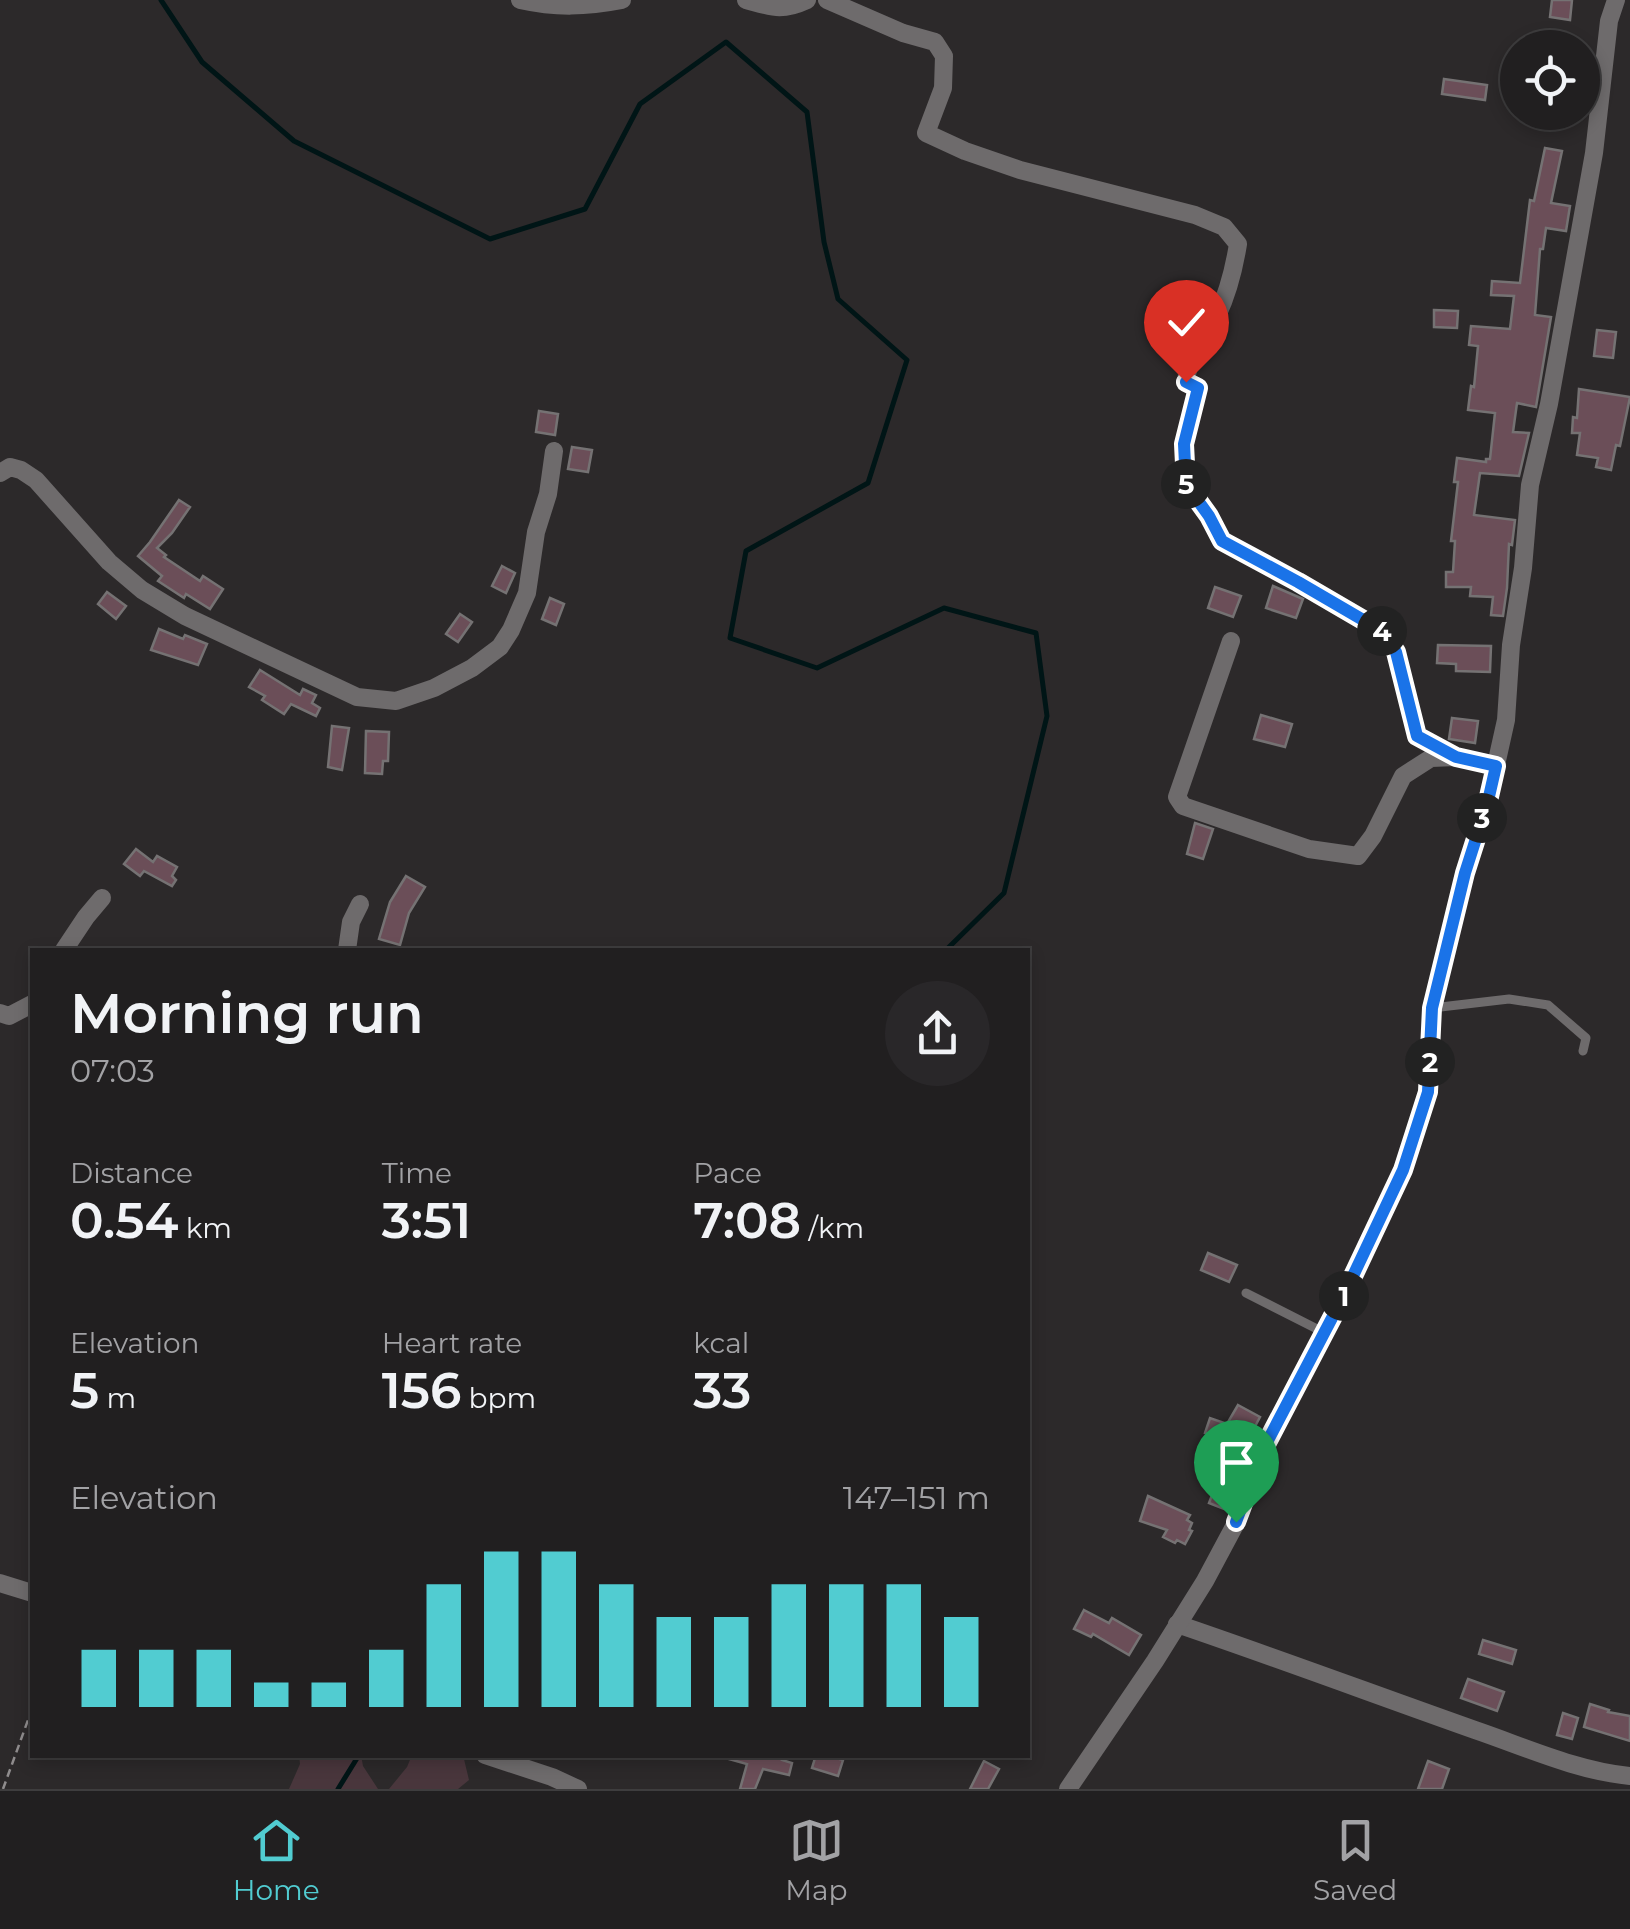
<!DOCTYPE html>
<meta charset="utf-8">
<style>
:root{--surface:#211f20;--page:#292729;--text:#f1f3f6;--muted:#a2a2a5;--line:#3e3d3e;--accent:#51ccd1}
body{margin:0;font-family:Montserrat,sans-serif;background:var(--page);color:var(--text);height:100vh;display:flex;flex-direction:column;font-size:38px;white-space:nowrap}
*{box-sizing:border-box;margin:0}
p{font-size:32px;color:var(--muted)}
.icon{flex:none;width:55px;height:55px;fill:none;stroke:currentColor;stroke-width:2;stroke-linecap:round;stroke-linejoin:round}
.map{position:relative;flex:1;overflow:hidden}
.side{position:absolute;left:30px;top:948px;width:1000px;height:810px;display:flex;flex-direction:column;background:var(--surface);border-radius:0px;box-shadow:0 5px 15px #0003,0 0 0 2px var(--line)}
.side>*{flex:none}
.controls{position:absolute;left:1500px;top:30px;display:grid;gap:20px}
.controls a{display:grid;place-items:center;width:100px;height:100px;border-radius:50%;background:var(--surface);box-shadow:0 5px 15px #0003,0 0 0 2px var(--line);font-size:50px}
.pin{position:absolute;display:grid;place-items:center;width:85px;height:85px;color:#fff;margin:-102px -42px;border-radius:50% 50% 50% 0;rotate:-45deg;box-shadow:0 0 10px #0007}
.pin .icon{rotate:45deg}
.km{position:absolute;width:50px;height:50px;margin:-25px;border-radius:50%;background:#222;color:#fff;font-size:28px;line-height:50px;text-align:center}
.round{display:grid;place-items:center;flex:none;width:105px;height:105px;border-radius:52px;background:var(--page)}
.summary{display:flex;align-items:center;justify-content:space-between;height:170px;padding:0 40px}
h1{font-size:55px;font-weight:600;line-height:75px}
.figures{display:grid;grid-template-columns:repeat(3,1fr);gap:15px;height:170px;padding:10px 40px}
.figures div{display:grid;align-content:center}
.figures b{font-size:50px;font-weight:600}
.figures small{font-size:28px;font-weight:400}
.figures p{font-size:28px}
.chart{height:280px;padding:20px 40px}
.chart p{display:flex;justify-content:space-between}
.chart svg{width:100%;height:180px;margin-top:10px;stroke:var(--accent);stroke-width:6}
.tabs{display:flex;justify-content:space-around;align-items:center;height:140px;border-top:2px solid var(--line);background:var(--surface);font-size:28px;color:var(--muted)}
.tabs a{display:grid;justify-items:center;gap:5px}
.tabs .on{color:var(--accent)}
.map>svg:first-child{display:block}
.green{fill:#49363c}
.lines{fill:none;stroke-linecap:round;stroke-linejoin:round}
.stream{stroke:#001516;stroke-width:5}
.building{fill:#6b4e58;stroke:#757273;stroke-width:2.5}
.path{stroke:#8f8c8d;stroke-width:2.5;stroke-dasharray:8 5;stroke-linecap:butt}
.lane{stroke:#6e6b6c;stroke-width:9}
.street{stroke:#6e6b6c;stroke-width:18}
.route-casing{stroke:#fff;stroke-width:20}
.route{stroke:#1a73e8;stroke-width:12}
</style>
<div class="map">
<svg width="1630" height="1789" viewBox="0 0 1630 1789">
<rect width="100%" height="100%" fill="#2c292a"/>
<g class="green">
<polygon points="299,1755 361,1755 363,1766 378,1789 289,1789 300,1764"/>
<polygon points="412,1755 463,1755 469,1780 458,1789 389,1789 407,1767"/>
</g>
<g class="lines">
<g class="stream">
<polyline points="161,0 202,62 294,141 490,239 585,209 640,104 726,42 807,112 824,242 838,299 907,360 868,483 746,551 730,638 817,668 944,608 1036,633 1047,716 1004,893 946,950"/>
<polyline points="338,1789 359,1755"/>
</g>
</g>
<g class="building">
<polygon points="1552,0 1572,0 1570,20 1550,17"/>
<polygon points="1444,79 1487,85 1485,100 1442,94"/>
<polygon points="1545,148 1562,151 1551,203 1570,206 1566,231 1546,228 1543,249 1540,249 1535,315 1551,317 1536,407 1517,403 1513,432 1529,433 1519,476 1480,473 1474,515 1515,520 1512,545 1509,544 1507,588 1503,616 1491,615 1493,597 1470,596 1471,587 1446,587 1446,572 1453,572 1455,541 1451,541 1458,482 1454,482 1457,458 1486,462 1486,459 1490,459 1495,413 1468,410 1471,386 1474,387 1478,346 1469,345 1471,326 1510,329 1514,296 1491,295 1492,281 1520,283 1530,200 1534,201"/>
<polygon points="1434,310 1458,311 1457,328 1434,327"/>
<polygon points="1597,330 1616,332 1613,358 1594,356"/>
<polygon points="1579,389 1630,397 1620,446 1616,445 1611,470 1596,467 1598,458 1577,455 1580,433 1572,433 1573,417 1577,418"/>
<polygon points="539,411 558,414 555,435 536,432"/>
<polygon points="572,447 592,450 588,472 568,469"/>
<polygon points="179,500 190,507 172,533 157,548 166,555 164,557 200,581 203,576 223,589 210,609 186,594 184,598 158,581 162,576 138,556 150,542"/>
<polygon points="502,566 515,573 506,593 492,586"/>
<polygon points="1273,586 1303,599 1296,618 1266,608"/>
<polygon points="1215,587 1241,596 1233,617 1208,608"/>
<polygon points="107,592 126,606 116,619 98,604"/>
<polygon points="550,598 564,604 556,625 542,619"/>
<polygon points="460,614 472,622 458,642 446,634"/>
<polygon points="159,629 183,639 185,635 207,644 198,665 151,650"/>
<polygon points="1438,645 1491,646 1490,672 1456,671 1456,664 1437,663"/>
<polygon points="260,670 300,695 303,689 316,695 312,703 320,708 316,716 291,704 284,714 262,700 265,696 249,687"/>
<polygon points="1261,715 1292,724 1285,747 1254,739"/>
<polygon points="1452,718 1478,721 1475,743 1449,739"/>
<polygon points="332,726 349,728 342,770 328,767"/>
<polygon points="366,731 389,732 388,761 383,761 382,774 365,773"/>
<polygon points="1195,823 1213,829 1203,859 1187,854"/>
<polygon points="136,849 153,862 157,856 177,867 172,876 176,880 172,886 144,871 140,876 124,864"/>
<polygon points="406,876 425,887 409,913 400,945 379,939 390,902"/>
<polygon points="1208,1253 1237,1265 1229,1282 1201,1270"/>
<polygon points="1238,1405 1260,1417 1244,1447 1205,1433 1210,1418 1227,1424"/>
<polygon points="1217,1482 1233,1489 1224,1509 1209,1503"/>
<polygon points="1148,1496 1190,1515 1187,1520 1192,1523 1189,1530 1192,1531 1185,1544 1177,1540 1175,1543 1163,1537 1167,1530 1140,1521"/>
<polygon points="1084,1610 1109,1623 1112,1618 1141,1635 1129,1655 1093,1634 1091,1637 1074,1629"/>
<polygon points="1483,1640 1516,1650 1512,1664 1479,1654"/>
<polygon points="1468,1679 1504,1692 1497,1711 1461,1698"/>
<polygon points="1590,1704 1609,1710 1608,1712 1630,1716 1630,1741 1584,1727"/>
<polygon points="1563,1713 1578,1718 1572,1739 1557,1735"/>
<polygon points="729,1755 784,1755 782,1760 792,1763 789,1775 763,1769 755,1789 740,1789 747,1764 729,1759"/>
<polygon points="816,1755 826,1755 843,1760 838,1776 812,1768"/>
<polygon points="984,1761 999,1769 988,1789 970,1789"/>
<polygon points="1428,1761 1449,1769 1442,1789 1418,1789"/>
</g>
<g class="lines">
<polyline class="path" points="3,1789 32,1709"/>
<g class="lane">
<polyline points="1432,1008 1509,999 1548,1005 1586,1038 1583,1051"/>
<polyline points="1246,1293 1325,1333"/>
</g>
<g class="street">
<path d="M520 0C556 8 586 7 622 0"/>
<path d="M746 0C772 7 781 12 807 0"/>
<path d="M827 0 903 33 935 42 944 56 943 88 926 133 965 151 1020 170 1195 215 1224 227 1238 244C1234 269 1228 293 1217 316 1204 341 1189 352 1186 382L1198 388 1184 444 1186 484 1209 516 1222 541 1298 582 1382 631 1396 652 1417 736 1456 757"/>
<polyline points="0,473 10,467 21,470 36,480 109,562 142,590 185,616 357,697 396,701 434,688 472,668 500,647 511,630 527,593 536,532 548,494 554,451"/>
<polyline points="1231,641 1177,797 1183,806 1309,849 1358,856 1373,836 1403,776 1431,758 1456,757 1496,766"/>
<polyline points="64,950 86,917 102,898"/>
<polyline points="347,950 351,922 360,904"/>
<polyline points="0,1013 9,1016 32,1004"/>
<polyline points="0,1583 32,1593"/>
<path d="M1177 1624C1277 1658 1376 1695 1475 1730 1525 1747 1577 1771 1630 1776"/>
<polyline points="485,1755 552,1777 578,1789"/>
<polyline points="1068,1789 1155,1661 1205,1581 1236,1523 1264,1449 1344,1295 1403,1170 1428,1093 1432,1008 1465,873 1488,801 1506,720 1511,645 1523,568 1530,485 1549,404 1594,153 1609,21 1616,0"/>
</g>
</g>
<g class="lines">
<defs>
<polyline id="route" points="1186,382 1198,388 1184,444 1186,484 1209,516 1222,541 1298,582 1382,631 1396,652 1417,736 1456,757 1496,766 1488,801 1465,873 1432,1008 1428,1092 1403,1170 1344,1295 1264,1448 1236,1522"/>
</defs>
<use href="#route" class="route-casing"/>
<use href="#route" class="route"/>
</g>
</svg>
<div class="controls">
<a><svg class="icon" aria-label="locate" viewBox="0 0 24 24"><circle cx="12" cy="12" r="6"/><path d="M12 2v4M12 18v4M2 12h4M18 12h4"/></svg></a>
</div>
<div class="pin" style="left:1236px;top:1522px;background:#1e9e55"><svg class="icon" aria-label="arrive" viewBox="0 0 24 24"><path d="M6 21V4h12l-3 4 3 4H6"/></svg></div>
<div class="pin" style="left:1186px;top:382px;background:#d93025"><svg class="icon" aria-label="check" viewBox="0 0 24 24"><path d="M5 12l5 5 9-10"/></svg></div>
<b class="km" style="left:1344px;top:1296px">1</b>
<b class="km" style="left:1430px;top:1062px">2</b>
<b class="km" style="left:1482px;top:818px">3</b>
<b class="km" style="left:1382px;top:631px">4</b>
<b class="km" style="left:1186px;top:484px">5</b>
<section class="side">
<div class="summary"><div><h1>Morning run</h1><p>07:03</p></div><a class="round"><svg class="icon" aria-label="share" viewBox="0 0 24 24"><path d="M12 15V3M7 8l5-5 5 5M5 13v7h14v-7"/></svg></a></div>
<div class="figures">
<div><p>Distance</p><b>0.54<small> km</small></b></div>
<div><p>Time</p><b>3:51</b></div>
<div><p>Pace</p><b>7:08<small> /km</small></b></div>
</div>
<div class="figures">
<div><p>Elevation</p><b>5<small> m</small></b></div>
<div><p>Heart rate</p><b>156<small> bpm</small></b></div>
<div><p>kcal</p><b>33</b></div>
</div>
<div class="chart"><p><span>Elevation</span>147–151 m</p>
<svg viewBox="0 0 160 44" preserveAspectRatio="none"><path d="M5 44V30M15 44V30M25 44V30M35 44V38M45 44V38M55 44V30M65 44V14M75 44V6M85 44V6M95 44V14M105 44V22M115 44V22M125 44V14M135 44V14M145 44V14M155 44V22"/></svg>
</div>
</section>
</div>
<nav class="tabs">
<a class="on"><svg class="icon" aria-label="home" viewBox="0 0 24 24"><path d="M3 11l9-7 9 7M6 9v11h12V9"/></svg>Home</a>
<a><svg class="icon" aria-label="map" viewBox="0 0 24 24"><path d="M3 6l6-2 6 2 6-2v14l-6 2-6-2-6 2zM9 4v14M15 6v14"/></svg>Map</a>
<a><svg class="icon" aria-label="saved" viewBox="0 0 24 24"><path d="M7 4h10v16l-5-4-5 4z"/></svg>Saved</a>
</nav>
